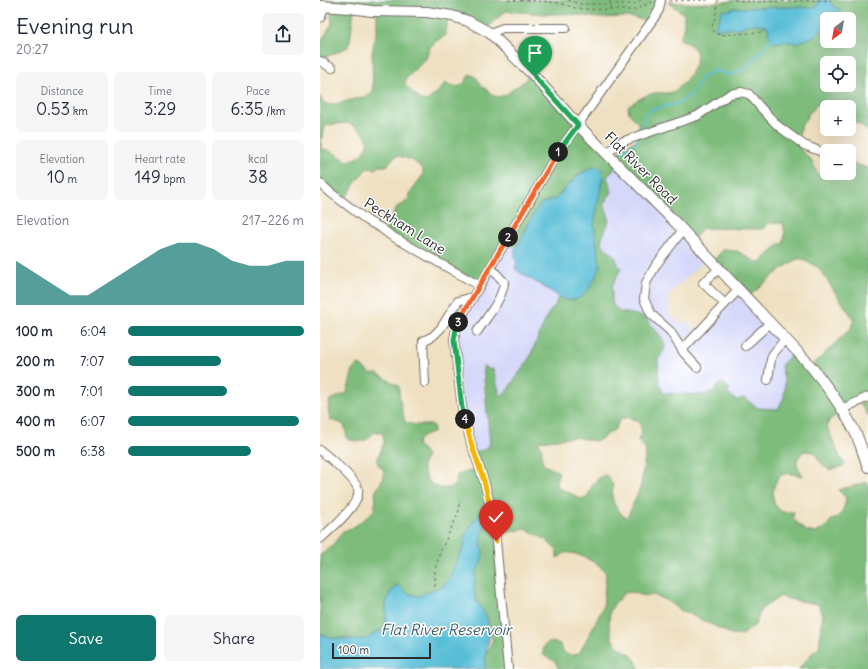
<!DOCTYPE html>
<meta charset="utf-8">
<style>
:root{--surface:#fff;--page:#f6f6f7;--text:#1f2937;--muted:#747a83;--accent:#0f766e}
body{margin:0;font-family:Delius,sans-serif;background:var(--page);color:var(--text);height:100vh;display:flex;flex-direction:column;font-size:15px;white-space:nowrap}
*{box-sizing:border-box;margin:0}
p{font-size:13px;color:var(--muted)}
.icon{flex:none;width:22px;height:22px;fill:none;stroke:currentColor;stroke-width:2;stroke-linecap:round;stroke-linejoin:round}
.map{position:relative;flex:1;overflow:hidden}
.panel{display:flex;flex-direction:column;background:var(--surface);width:320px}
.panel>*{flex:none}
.needle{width:26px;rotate:211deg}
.fabs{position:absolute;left:500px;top:12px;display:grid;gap:8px}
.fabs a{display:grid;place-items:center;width:36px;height:36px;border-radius:6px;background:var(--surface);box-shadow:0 4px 16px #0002;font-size:20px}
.scale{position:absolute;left:12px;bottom:10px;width:99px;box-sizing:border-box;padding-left:4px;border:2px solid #2b2b2b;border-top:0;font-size:11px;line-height:14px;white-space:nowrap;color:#2b2b2b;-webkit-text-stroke:3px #fff;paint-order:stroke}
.pin{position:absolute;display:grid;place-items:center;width:34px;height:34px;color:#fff;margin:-41px -17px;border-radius:50% 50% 50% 0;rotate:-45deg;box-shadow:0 0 4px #0007}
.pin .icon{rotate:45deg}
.km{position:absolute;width:20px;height:20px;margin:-10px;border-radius:50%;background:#222;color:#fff;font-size:11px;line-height:20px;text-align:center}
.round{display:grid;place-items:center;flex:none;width:42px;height:42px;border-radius:6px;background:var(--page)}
.overview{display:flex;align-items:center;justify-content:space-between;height:68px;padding:0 16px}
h1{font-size:22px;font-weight:600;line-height:30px}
.figures{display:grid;grid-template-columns:repeat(3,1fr);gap:6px;height:68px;padding:4px 16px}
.figures div{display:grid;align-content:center;border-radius:6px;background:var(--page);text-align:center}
.figures b{font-size:17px;font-weight:600}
.figures small{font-size:11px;font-weight:400}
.figures p{font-size:11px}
.chart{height:112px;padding:8px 16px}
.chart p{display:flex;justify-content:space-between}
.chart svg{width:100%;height:72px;margin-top:4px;fill:var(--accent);opacity:.7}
.button{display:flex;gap:8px;margin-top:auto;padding:8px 16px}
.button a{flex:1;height:46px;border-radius:6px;background:var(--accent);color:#fff;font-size:16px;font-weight:600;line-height:46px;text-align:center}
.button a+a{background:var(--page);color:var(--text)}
ul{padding:0 16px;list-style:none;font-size:13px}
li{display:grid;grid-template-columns:64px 48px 1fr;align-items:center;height:30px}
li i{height:10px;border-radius:5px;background:var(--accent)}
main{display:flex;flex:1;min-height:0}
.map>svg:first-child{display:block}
.built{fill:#d5d8f9}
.forest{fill:#7ebc7c;stroke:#547454;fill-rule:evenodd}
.water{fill:#59bed7;stroke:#427481}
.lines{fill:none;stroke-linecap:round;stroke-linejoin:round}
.stream{stroke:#59bed7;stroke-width:2}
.minor-casing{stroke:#706a60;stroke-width:10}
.major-casing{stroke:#706a60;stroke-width:12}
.path{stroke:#706a60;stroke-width:1;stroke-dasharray:3 3;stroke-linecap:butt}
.minor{stroke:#fff;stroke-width:8}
.major{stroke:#fff;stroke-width:10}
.split-1-casing{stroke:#fff;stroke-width:8}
.split-2-casing{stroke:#fff;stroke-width:8}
.split-3-casing{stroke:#fff;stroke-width:8}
.split-4-casing{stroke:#fff;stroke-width:8}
.split-5-casing{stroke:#fff;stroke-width:8}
.split-6-casing{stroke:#fff;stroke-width:8}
.split-1{stroke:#22a559;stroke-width:5}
.split-2{stroke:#f0652b;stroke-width:5}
.split-3{stroke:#f0652b;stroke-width:5}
.split-4{stroke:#22a559;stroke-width:5}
.split-5{stroke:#f5b400;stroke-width:5}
.split-6{stroke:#f5b400;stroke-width:5}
.labels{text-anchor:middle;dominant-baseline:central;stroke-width:3;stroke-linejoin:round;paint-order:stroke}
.street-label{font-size:14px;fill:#2b2b2b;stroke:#fff}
.water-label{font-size:15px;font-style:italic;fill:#3b5e67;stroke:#fff}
</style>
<main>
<section class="panel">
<div class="overview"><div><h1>Evening run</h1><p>20:27</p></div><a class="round"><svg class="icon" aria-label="share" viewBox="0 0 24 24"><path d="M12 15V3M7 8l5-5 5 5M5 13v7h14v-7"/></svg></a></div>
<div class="figures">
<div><p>Distance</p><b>0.53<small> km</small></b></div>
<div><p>Time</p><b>3:29</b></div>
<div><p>Pace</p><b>6:35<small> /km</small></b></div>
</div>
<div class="figures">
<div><p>Elevation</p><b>10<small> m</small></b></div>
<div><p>Heart rate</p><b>149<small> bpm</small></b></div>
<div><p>kcal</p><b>38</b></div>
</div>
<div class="chart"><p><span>Elevation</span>217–226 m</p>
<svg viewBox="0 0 160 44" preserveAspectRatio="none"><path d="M0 44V17L10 24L20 31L30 38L40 38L50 31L60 24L70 17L80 10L90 6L100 6L110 10L120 17L130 20L140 20L150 17L160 17V44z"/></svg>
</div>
<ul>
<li><b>100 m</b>6:04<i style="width:100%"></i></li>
<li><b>200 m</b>7:07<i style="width:53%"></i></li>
<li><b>300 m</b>7:01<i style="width:56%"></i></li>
<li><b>400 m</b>6:07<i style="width:97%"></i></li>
<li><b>500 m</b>6:38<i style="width:70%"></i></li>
</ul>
<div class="button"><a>Save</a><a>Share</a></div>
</section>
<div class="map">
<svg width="548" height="669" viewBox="0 0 548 669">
<rect width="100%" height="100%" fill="#fff"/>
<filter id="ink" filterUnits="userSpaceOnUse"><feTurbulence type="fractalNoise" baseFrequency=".025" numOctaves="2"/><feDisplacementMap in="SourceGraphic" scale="8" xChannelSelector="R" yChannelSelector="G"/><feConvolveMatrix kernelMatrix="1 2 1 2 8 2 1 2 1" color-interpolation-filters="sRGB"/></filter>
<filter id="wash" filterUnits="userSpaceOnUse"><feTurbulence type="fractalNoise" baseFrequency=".012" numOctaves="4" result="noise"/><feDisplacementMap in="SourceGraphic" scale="16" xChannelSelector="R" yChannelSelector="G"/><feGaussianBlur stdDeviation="0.9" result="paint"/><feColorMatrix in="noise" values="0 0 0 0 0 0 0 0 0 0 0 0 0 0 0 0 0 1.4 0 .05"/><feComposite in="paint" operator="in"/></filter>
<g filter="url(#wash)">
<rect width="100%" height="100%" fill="#efe0c1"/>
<g class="built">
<polygon points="297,165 388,258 346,297 349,299 348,309 352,317 360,323 367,322 370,324 373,330 373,334 422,294 475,351 461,366 465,383 464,397 458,409 438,408 424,398 417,400 409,396 406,393 393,391 383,395 343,393 339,383 338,360 345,348 313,314 299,312 292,303 292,286 301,268 297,265 295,257 282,245 281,239 290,222 287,211 283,204 287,177"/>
<polygon points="197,246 194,251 196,253 194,257 197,262 195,268 196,270 239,296 236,302 236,303 228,314 210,357 187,391 182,396 180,395 173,369 170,370 165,366 162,368 170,445 163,450 154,452 141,408 137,325 183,247"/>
</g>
<path class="forest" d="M0 0H341L330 22 315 18 305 17 279 18 251 14H224L186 11 175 20 168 28 128 16 126 35 119 39 110 47 106 59 86 79 85 85 89 89 101 100 107 101 121 89 126 83C141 90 142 86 150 74L156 77 162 86 174 96 179 97 187 94 194 88 204 82 209 74 293 159 303 148 316 140 319 135 318 123 309 113 308 106C316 101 326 94 336 93 343 92 347 95 354 91 364 86 380 63 376 52 373 45 365 42 359 38 365 30 364 23 364 14L348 2C368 4 391 4 411 1L412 0H498V5L492 8 477 7 414 8 407 11H401V15L395 27 420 28 429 24H440L448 27 449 33 448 34 456 43 464 41 476 43 485 40 492 37 507 27V41H529V19H517L520 15 511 4 510 0H548V132L541 125 529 120V107L507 108 502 105H496L493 110 489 113 482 125 477 139 480 149 491 160 495 168 496 171V173C502 176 510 178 515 173H529V164L532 163 548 168V416L540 403 521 412 509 420 507 427 521 459 525 463 524 466 509 470 500 462 496 455 494 452 484 451C473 462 476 463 483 476 478 475 467 473 464 474 453 477 451 498 455 505 457 508 460 510 462 512H474L473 519 486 531 496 533 508 525 511 520C514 519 516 519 518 517 522 513 526 504 526 498L518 490 548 482V669H479L493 652 499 648 503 614 498 604 468 599 461 596 441 609 435 625 422 635H413L378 618 361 611 347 601 334 595 327 596 321 595 312 592 304 593 294 604 290 611 289 623 292 638 296 645 310 654 315 660 320 669H239L235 661 223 655C223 652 223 649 224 647 226 641 235 642 240 644 240 650 247 657 254 655 256 655 258 653 260 652L283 608 286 574C283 565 254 550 245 553 243 554 240 557 237 558V551L225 539 206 529 193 531V530L191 532 175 533 188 669H159L173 640 167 618 157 601 154 591 156 572 161 563 163 552 161 542V535L167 520 145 543 129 579 123 586 99 596 86 593 79 586 77 585 70 593 66 603V621L63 629 48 638 38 640 30 638H10L0 633V555C11 549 16 541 23 531 34 529 46 518 54 510L56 500 55 493 64 476V470L59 466 57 461 64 442 63 434C53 428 52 438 43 441 38 442 32 440 27 439 25 423 25 424 10 420L8 408 10 400 27 393 33 370 38 364 51 374H58L79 386C78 393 83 418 86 423L96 425H113L114 432C107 435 98 437 97 445L104 451 107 457C106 459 104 461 103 463 102 466 103 469 104 472 109 485 118 491 132 487L136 483 137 475 158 469 154 452 163 450 170 445 163 366H165L170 370 173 369 180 395 182 396 187 391 210 357 228 314 236 304V302L239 296 245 300 280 266 274 225 283 175 259 174 235 199 222 203 216 210 197 246 183 247 161 283 65 231 72 219V216L78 206 82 205 88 199 93 189 103 175V169C97 162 86 157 77 156L72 159 67 166H59L56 169 47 168 35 183 30 192 22 201 0 183V96L3 103 10 105 48 96 53 91 52 52 57 29V13L34 9 30 41 28 47 0 60V43L12 24 10 8 0 7ZM507 63H529V85H507ZM27 123C38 127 54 137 45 150 44 152 42 155 39 157 36 159 31 160 28 161L8 150 1 149 2 136 6 125ZM297 165 372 240 383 228 441 229 444 228 449 223H463L465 234 463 244H459L441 262H436L417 251 403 250 392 262 427 298 460 270 477 259H483L498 267 526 308 534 320 531 328 491 367 475 351 463 363 461 366 465 383 464 397 458 409 438 408 424 398 416 400 407 393 410 389 402 382 393 391 383 395 343 393 339 383 338 360 345 348 343 339 326 318 313 314 299 312 292 303V286L301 268C297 265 298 262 295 257 290 250 284 250 281 240 288 224 293 220 283 204L292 192 287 177ZM308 417 320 422 322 433 318 439 321 444 326 449 321 486 307 518 302 515 294 504 292 496 293 486 289 477 285 475C274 479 272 486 268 496L262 499 239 488 236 483 239 472 224 465 221 457 222 450 218 441 255 437 274 441 279 440 295 429 300 420Z"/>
<g class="water">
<polygon points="498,0 510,0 511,4 520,11 520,15 517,19 507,19 507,27 492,37 485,40 476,43 464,41 456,43 447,34 449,33 448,27 440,24 429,24 420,28 397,29 395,27 401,15 401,11 404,10 407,11 414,8 477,7 492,8 498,5"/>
<polygon points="276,166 282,170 283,175 274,225 280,266 275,278 267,291 262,296 255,300 245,300 196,270 195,268 197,262 194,257 196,253 194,252 216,210 222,203 235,199 260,174"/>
<polygon points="165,513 167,520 161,535 161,542 163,552 161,563 156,572 154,591 157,601 167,618 170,635 166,653 165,669 0,669 0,633 2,635 11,638 38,640 48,638 63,629 66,621 66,603 70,593 77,585 79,586 86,593 99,596 123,586 129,579 145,543 144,537 159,514"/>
</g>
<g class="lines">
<g class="stream">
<polyline points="321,132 327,112 336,108 357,104 373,93 382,77 396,70 408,75 425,69 439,53 452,39"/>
<polyline points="302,152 317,142 319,139"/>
</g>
</g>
</g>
<g filter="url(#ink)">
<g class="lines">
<defs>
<g id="minor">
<polyline points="0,18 5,6"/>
<polyline points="170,33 183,28 246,28"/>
<polyline points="0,61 12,68"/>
<polyline points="287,153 301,142 377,116 410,94 421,92 429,94 441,108 458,126 484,145 507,154"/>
<polyline points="529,160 530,160"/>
<polyline points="0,183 11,193 48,221 61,228 70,235 160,286"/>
<polyline points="363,230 336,265 326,283 324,299 331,314 350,331 364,353 377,367"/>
<polyline points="399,269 383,283 405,304"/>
<path d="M157 332C166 318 183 299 184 282L171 268"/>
<polyline points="425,346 450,323"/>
<polyline points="362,350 419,289"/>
<polyline points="448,380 451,359 453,354 465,339"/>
<polyline points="105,383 103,341 113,336 121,328 138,301 153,297"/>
<polyline points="522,409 548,397"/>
<path d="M0 450C9 457 36 480 38 489 42 503 10 530 0 539"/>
<polyline points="188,669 176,541 171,507 164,481 151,443 142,408 134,340 136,329 139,321 237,154 334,18 339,10 341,0"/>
</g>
<path id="major" d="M0 6 30 8 52 11 107 12 132 16 148 21 170 33 215 77 258 125 356 223 489 364C507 386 524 409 536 434 541 445 544 456 548 467"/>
</defs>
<use href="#minor" class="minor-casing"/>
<use href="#major" class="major-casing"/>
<g class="path">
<path d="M188 0C204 1 221 0 238 3 247 5 255 9 265 9 282 10 298 10 315 10 322 8 327 2 334 2"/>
<polyline points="248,0 259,4 314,4 321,0"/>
<polyline points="290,0 290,9"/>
<path d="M398 0C397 4 397 9 396 13 395 21 390 25 394 32L400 35 444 32"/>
<polyline points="414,0 440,2 511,0"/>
<polyline points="349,1 390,0"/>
<polyline points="115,586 115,570 119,555 139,511 139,500"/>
</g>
<use href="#minor" class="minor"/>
<use href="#major" class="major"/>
</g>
</g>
<g class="lines" filter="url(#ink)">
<defs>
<polyline id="split-1" points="215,77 258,125 238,152"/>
<polyline id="split-2" points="188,237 238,152"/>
<polyline id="split-3" points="138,322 188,237"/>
<polyline id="split-4" points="138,322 136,329 134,340 142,408 145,419"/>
<polyline id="split-5" points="145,419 151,443 164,481 172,514"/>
<polyline id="split-6" points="172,514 176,541"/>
</defs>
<use href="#split-1" class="split-1-casing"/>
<use href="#split-2" class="split-2-casing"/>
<use href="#split-3" class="split-3-casing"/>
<use href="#split-4" class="split-4-casing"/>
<use href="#split-5" class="split-5-casing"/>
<use href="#split-6" class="split-6-casing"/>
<use href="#split-1" class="split-1"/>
<use href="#split-2" class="split-2"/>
<use href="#split-3" class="split-3"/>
<use href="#split-4" class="split-4"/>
<use href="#split-5" class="split-5"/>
<use href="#split-6" class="split-6"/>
</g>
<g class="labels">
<g class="street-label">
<text transform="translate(321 168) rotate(45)">Flat River Road</text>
<text transform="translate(85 226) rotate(32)">Peckham Lane</text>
</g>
<g class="water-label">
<text x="126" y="629">Flat River Reservoir</text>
</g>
</g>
</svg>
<div class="fabs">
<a><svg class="needle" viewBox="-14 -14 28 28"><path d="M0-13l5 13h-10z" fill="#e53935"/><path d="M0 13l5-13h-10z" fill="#747a83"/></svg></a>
<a><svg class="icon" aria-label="locate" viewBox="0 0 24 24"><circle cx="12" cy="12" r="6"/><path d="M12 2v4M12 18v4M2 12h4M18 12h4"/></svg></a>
<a>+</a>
<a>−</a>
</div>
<div class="scale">100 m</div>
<div class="pin" style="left:215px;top:77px;background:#1e9e55"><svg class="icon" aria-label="arrive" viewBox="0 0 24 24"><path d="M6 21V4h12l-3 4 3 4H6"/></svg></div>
<div class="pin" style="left:176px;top:541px;background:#d93025"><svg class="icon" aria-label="check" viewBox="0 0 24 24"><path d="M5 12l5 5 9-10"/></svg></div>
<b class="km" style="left:238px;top:152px">1</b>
<b class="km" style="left:188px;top:237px">2</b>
<b class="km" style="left:138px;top:322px">3</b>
<b class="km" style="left:145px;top:419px">4</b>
</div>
</main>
